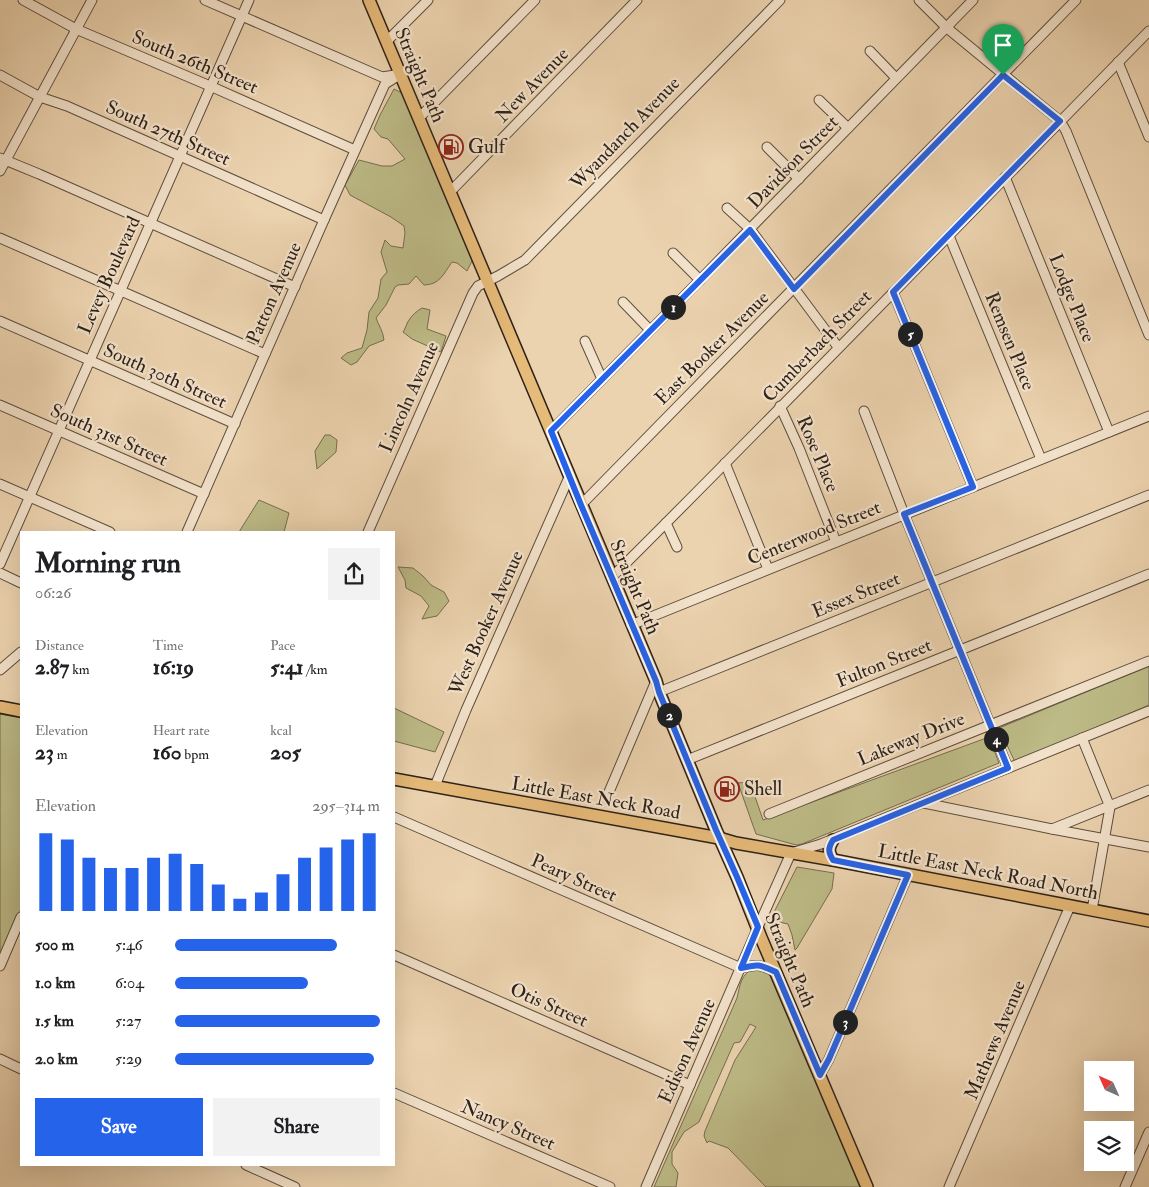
<!DOCTYPE html>
<meta charset="utf-8">
<style>
:root{--surface:#fff;--page:#f2f2f2;--text:#202124;--muted:#757577;--accent:#2563eb}
body{margin:0;font-family:"IM FELL Double Pica",serif;background:var(--page);color:var(--text);height:100vh;display:flex;flex-direction:column;font-size:19px;white-space:nowrap}
*{box-sizing:border-box;margin:0}
p{font-size:16px;color:var(--muted)}
.icon{flex:none;width:28px;height:28px;fill:none;stroke:currentColor;stroke-width:2;stroke-linecap:round;stroke-linejoin:round}
.map{position:relative;flex:1;overflow:hidden}
.sheet{position:absolute;left:20px;top:531px;width:375px;height:635px;display:flex;flex-direction:column;background:var(--surface);border-radius:0px;box-shadow:0 5px 20px #0002}
.sheet>*{flex:none}
.needle{width:32px;rotate:315deg}
.controls{position:absolute;left:1084px;top:1061px;display:grid;gap:10px}
.controls a{display:grid;place-items:center;width:50px;height:50px;border-radius:0px;background:var(--surface);box-shadow:0 5px 20px #0002;font-size:25px}
.pin{position:absolute;display:grid;place-items:center;width:42px;height:42px;color:#fff;margin:-51px -21px;border-radius:50% 50% 50% 0;rotate:-45deg;box-shadow:0 0 5px #0007}
.pin .icon{rotate:45deg}
.km{position:absolute;width:25px;height:25px;margin:-12px;border-radius:50%;background:#222;color:#fff;font-size:14px;line-height:25px;text-align:center}
.round{display:grid;place-items:center;flex:none;width:52px;height:52px;border-radius:0px;background:var(--page)}
.summary{display:flex;align-items:center;justify-content:space-between;height:85px;padding:0 15px}
h1{font-size:28px;font-weight:700;line-height:38px}
.figures{display:grid;grid-template-columns:repeat(3,1fr);gap:8px;height:85px;padding:5px 15px}
.figures div{display:grid;align-content:center}
.figures b{font-size:21px;font-weight:700}
.figures small{font-size:14px;font-weight:400}
.figures p{font-size:14px}
.chart{height:140px;padding:10px 15px}
.chart p{display:flex;justify-content:space-between}
.chart svg{width:100%;height:90px;margin-top:5px;stroke:var(--accent);stroke-width:6}
.primary-button{display:flex;gap:10px;margin-top:auto;padding:10px 15px}
.primary-button a{flex:1;height:58px;border-radius:0px;background:var(--accent);color:#fff;font-size:20px;font-weight:700;line-height:58px;text-align:center}
.primary-button a+a{background:var(--page);color:var(--text)}
ul{padding:0 15px;list-style:none;font-size:16px}
li{display:grid;grid-template-columns:80px 60px 1fr;align-items:center;height:38px}
li i{height:12px;border-radius:6px;background:var(--accent)}
.map>svg:first-child{display:block}
.green{fill:#bdbb87;stroke:#756e50}
.lines{fill:none;stroke-linecap:round;stroke-linejoin:round}
.minor-casing{stroke:#5d4e3e;stroke-width:11}
.major-casing{stroke:#2d2119;stroke-width:14}
.minor{stroke:#f3e2cb;stroke-width:9}
.major{stroke:#e6ba78;stroke-width:11}
.route-casing{stroke:#fff;stroke-width:10}
.route{stroke:#2563eb;stroke-width:6}
.labels{text-anchor:middle;dominant-baseline:central;stroke-width:4.5;stroke-linejoin:round;paint-order:stroke}
.street-label{font-size:19px;fill:#2d2119;stroke:#f3e2cb}
.poi-label{font-size:19px;fill:#2d2119;stroke:#f3e2cb;text-anchor:start}
</style>
<div class="map">
<svg width="1149" height="1187" viewBox="0 0 1149 1187">
<rect width="100%" height="100%" fill="#ecd3af"/>
<filter id="stains"><feTurbulence type="fractalNoise" baseFrequency=".004" numOctaves="4"/><feColorMatrix values="0 0 0 0 .2 0 0 0 0 .09 0 0 0 0 .02 0 0 0 .5 -.17"/></filter>
<radialGradient id="worn" r=".72"><stop offset=".6" stop-color="#630" stop-opacity="0"/><stop offset="1" stop-color="#630" stop-opacity=".3"/></radialGradient>
<g class="green">
<path d="M394 89 402 93 474 257 467 271 457 263 452 262C444 273 440 285 424 285L416 276 409 284 398 285 395 287 386 305 376 318C379 326 383 331 384 340L369 346 357 362 351 365 341 358 347 353 362 348 367 330 369 312 378 298 381 279 387 272 381 252 385 240 391 246 403 248 405 233 404 226 391 217 350 195 345 185 359 160 382 166H392L405 159 388 139 381 137 374 129 380 115Z"/>
<path d="M422 308 430 310 427 329 446 336 441 352 412 339 403 332C406 328 406 324 409 320 412 315 417 311 422 308Z"/>
<polygon points="325,435 330,435 337,440 336,452 317,469 315,451"/>
<polygon points="259,500 289,513 284,532 239,532"/>
<polygon points="398,567 413,568 423,576 431,585 444,592 449,601 437,616 422,619 429,606 421,596 406,588 405,580"/>
<polygon points="1149,666 1149,705 1015,762 999,728"/>
<polygon points="394,708 444,732 435,752 394,741"/>
<polygon points="0,714 21,718 21,909 0,959"/>
<polygon points="989,737 999,763 802,844 796,845 756,834 738,783 750,782 763,820"/>
<polygon points="797,867 834,873 832,889 797,948 795,950 792,935 788,924 770,920"/>
<path d="M754 968 766 971 771 977 860 1187H766L728 1148 709 1141 707 1143 704 1136 705 1131 735 1060 756 1027 750 1024 740 1042 734 1043 699 1122 684 1132 672 1152V1164L678 1173 676 1187H654L737 998C740 985 741 974 754 968Z"/>
</g>
<g class="lines">
<defs>
<g id="minor">
<polyline points="23,0 76,29 210,86 355,150"/>
<polyline points="205,0 382,77 395,75"/>
<polyline points="919,0 947,28 1060,121 1066,131 1149,335"/>
<polyline points="387,41 428,0"/>
<polyline points="870,51 896,78"/>
<polyline points="1118,62 1149,137"/>
<polyline points="0,75 40,97 67,106 324,220"/>
<polyline points="819,100 848,128"/>
<polyline points="419,118 535,0"/>
<polyline points="767,147 799,179"/>
<polyline points="0,158 39,174 295,287"/>
<polyline points="0,171 92,0"/>
<polyline points="1005,177 1109,432"/>
<polyline points="450,192 637,0"/>
<polyline points="727,208 750,229 838,347"/>
<polyline points="949,236 1041,459"/>
<polyline points="0,238 265,354"/>
<polyline points="673,253 700,280"/>
<polyline points="893,292 973,487"/>
<polyline points="623,302 650,330"/>
<polyline points="0,321 235,424"/>
<polyline points="585,341 602,379"/>
<polyline points="0,405 204,494"/>
<polyline points="780,406 799,448 836,542"/>
<polyline points="864,411 904,514 1008,768"/>
<polyline points="551,431 700,280 973,0"/>
<polyline points="725,463 768,569"/>
<polyline points="0,484 110,532"/>
<polyline points="581,505 1076,0"/>
<polyline points="666,523 677,547"/>
<polyline points="187,532 324,220 385,84 401,74"/>
<polyline points="368,532 473,293 478,286 498,276 525,260 780,0"/>
<polyline points="0,564 249,0"/>
<polyline points="0,573 21,583"/>
<path d="M612 577C793 397 970 213 1149 31"/>
<polyline points="631,625 1149,416"/>
<polyline points="0,670 21,652"/>
<polyline points="659,692 1149,495"/>
<polyline points="1082,738 1110,807 1092,910"/>
<polyline points="687,760 1149,574"/>
<polyline points="435,786 466,710 570,475"/>
<polyline points="606,799 656,681"/>
<polyline points="924,803 1052,829 1149,847"/>
<polyline points="769,814 1149,661"/>
<path d="M394 817 741 968C759 964 758 964 776 972"/>
<polyline points="1052,829 1149,790"/>
<polyline points="394,955 690,1085"/>
<polyline points="0,966 21,917"/>
<polyline points="0,1059 21,1069"/>
<polyline points="820,1075 829,1059 908,875"/>
<polyline points="394,1093 610,1187"/>
<polyline points="246,1165 295,1187"/>
<polyline points="646,1187 758,927 791,853 821,844 1149,711"/>
<polyline points="949,1187 1070,906"/>
<polyline points="1125,1187 1149,1132"/>
</g>
<g id="major">
<polyline points="369,0 656,681 659,692 716,830 737,877 762,940 867,1187"/>
<polyline points="0,707 21,711"/>
<polyline points="394,779 719,838 736,843 833,860 1149,921"/>
<path d="M833 840C828 848 828 852 833 860"/>
</g>
</defs>
<use href="#minor" class="minor-casing"/>
<use href="#major" class="major-casing"/>
<use href="#minor" class="minor"/>
<use href="#major" class="major"/>
</g>
<g class="lines">
<defs>
<path id="route" d="M1003 75 1060 121 893 292 973 487 904 514 1008 768 833 840C828 848 828 852 833 860L908 875 829 1059 820 1075 776 972C759 964 758 964 741 968L758 927 737 877 716 830 659 692 656 681 581 505 551 431 750 230 794 289Z"/>
</defs>
<use href="#route" class="route-casing"/>
<use href="#route" class="route"/>
</g>
<defs>
<symbol id="fuel-ring" viewBox="-11 -11 22 22"><circle r="9.5" fill="#f3e2cb" stroke="#8f2418" stroke-width="1.5"/><path d="M-5.5-6h7V0h2V4h1.3V-2.5L3-4.5l.8-.8L6-3V5H2.5V1h-1V6h-7ZM-4.2-4.7v3.2H.2V-4.7Z" fill="#8f2418"/></symbol>
</defs>
<g fill-rule="evenodd">
<use href="#fuel-ring" x="437" y="133" width="28" height="28"/>
<use href="#fuel-ring" x="713" y="775" width="28" height="28"/>
</g>
<g class="labels">
<g class="street-label">
<text transform="translate(195 62) rotate(23)">South 26th Street</text>
<text transform="translate(420 75) rotate(67)">Straight Path</text>
<text transform="translate(532 85) rotate(-46)">New Avenue</text>
<text transform="translate(168 133) rotate(24)">South 27th Street</text>
<text transform="translate(625 133) rotate(-46)">Wyandanch Avenue</text>
<text transform="translate(793 162) rotate(-46)">Davidson Street</text>
<text transform="translate(109 275) rotate(-66)">Levey Boulevard</text>
<text transform="translate(274 293) rotate(-66)">Patton Avenue</text>
<text transform="translate(1072 298) rotate(68)">Lodge Place</text>
<text transform="translate(1010 341) rotate(68)">Remsen Place</text>
<text transform="translate(817 346) rotate(-46)">Cumberbach Street</text>
<text transform="translate(712 348) rotate(-45)">East Booker Avenue</text>
<text transform="translate(165 376) rotate(24)">South 30th Street</text>
<text transform="translate(409 397) rotate(-66)">Lincoln Avenue</text>
<text transform="translate(109 435) rotate(24)">South 31st Street</text>
<text transform="translate(818 454) rotate(67)">Rose Place</text>
<text transform="translate(814 533) rotate(-22)">Centerwood Street</text>
<text transform="translate(635 587) rotate(67)">Straight Path</text>
<text transform="translate(856 595) rotate(-22)">Essex Street</text>
<text transform="translate(486 623) rotate(-66)">West Booker Avenue</text>
<text transform="translate(884 663) rotate(-22)">Fulton Street</text>
<text transform="translate(911 739) rotate(-22)">Lakeway Drive</text>
<text transform="translate(596 798) rotate(10)">Little East Neck Road</text>
<text transform="translate(988 872) rotate(11)">Little East Neck Road North</text>
<text transform="translate(574 878) rotate(24)">Peary Street</text>
<text transform="translate(790 960) rotate(67)">Straight Path</text>
<text transform="translate(549 1005) rotate(24)">Otis Street</text>
<text transform="translate(995 1040) rotate(-67)">Mathews Avenue</text>
<text transform="translate(687 1051) rotate(-66)">Edison Avenue</text>
<text transform="translate(508 1125) rotate(23)">Nancy Street</text>
</g>
<g class="poi-label">
<text x="468" y="147">Gulf</text>
<text x="744" y="789">Shell</text>
</g>
</g>
<rect width="100%" height="100%" filter="url(#stains)"/>
<rect width="100%" height="100%" fill="url(#worn)"/>
</svg>
<div class="controls">
<a><svg class="needle" viewBox="-14 -14 28 28"><path d="M0-13l5 13h-10z" fill="#e53935"/><path d="M0 13l5-13h-10z" fill="#757577"/></svg></a>
<a><svg class="icon" aria-label="layers" viewBox="0 0 24 24"><path d="M12 4l9 5-9 5-9-5zM3 14l9 5 9-5"/></svg></a>
</div>
<div class="pin" style="left:1003px;top:75px;background:#1e9e55"><svg class="icon" aria-label="arrive" viewBox="0 0 24 24"><path d="M6 21V4h12l-3 4 3 4H6"/></svg></div>
<b class="km" style="left:673px;top:307px">1</b>
<b class="km" style="left:669px;top:715px">2</b>
<b class="km" style="left:845px;top:1022px">3</b>
<b class="km" style="left:996px;top:739px">4</b>
<b class="km" style="left:910px;top:334px">5</b>
<section class="sheet">
<div class="summary"><div><h1>Morning run</h1><p>06:26</p></div><a class="round"><svg class="icon" aria-label="share" viewBox="0 0 24 24"><path d="M12 15V3M7 8l5-5 5 5M5 13v7h14v-7"/></svg></a></div>
<div class="figures">
<div><p>Distance</p><b>2.87<small> km</small></b></div>
<div><p>Time</p><b>16:19</b></div>
<div><p>Pace</p><b>5:41<small> /km</small></b></div>
</div>
<div class="figures">
<div><p>Elevation</p><b>23<small> m</small></b></div>
<div><p>Heart rate</p><b>160<small> bpm</small></b></div>
<div><p>kcal</p><b>205</b></div>
</div>
<div class="chart"><p><span>Elevation</span>295–314 m</p>
<svg viewBox="0 0 160 44" preserveAspectRatio="none"><path d="M5 44V6M15 44V9M25 44V18M35 44V23M45 44V23M55 44V18M65 44V16M75 44V21M85 44V31M95 44V38M105 44V35M115 44V26M125 44V18M135 44V13M145 44V9M155 44V6"/></svg>
</div>
<ul>
<li><b>500 m</b>5:46<i style="width:79%"></i></li>
<li><b>1.0 km</b>6:04<i style="width:65%"></i></li>
<li><b>1.5 km</b>5:27<i style="width:100%"></i></li>
<li><b>2.0 km</b>5:29<i style="width:97%"></i></li>
</ul>
<div class="primary-button"><a>Save</a><a>Share</a></div>
</section>
</div>
